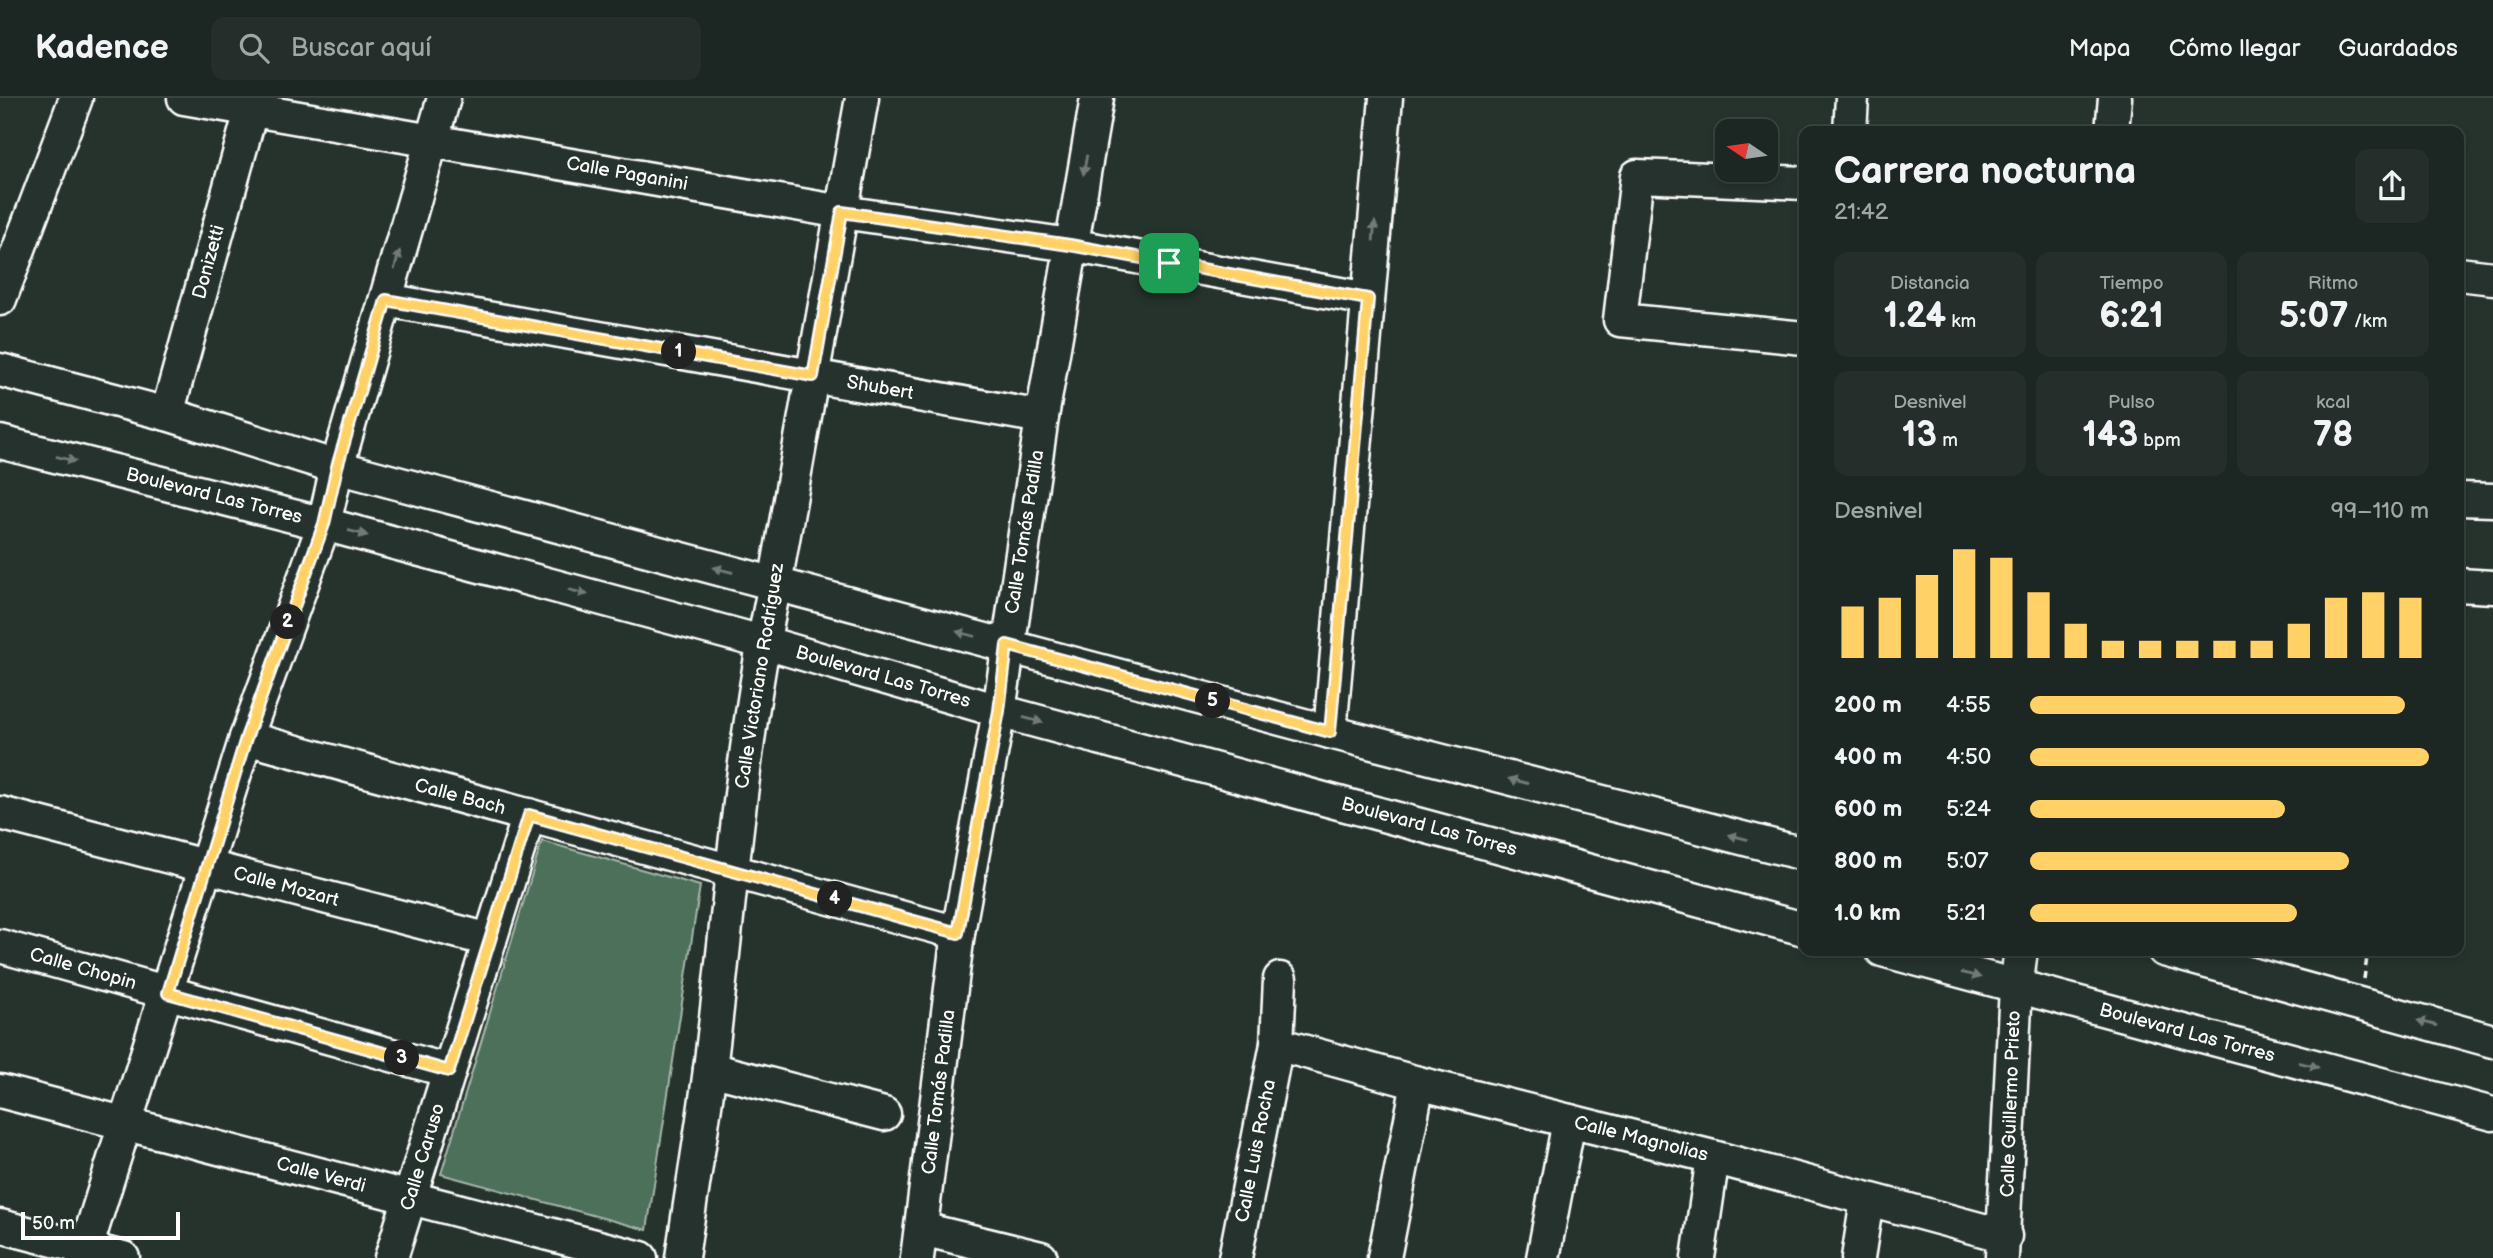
<!DOCTYPE html>
<html lang="es">
<meta charset="utf-8">
<style>
:root{--surface:#1c2622;--page:#252e2a;--text:#f1f3f6;--muted:#a0a5a5;--line:#3a4340;--accent:#ffd166}
body{margin:0;font-family:"Balsamiq Sans",sans-serif;background:var(--page);color:var(--text);height:100vh;display:flex;flex-direction:column;font-size:26px;white-space:nowrap}
*{box-sizing:border-box;margin:0}
p{font-size:23px;color:var(--muted)}
.icon{flex:none;width:38px;height:38px;fill:none;stroke:currentColor;stroke-width:2;stroke-linecap:round;stroke-linejoin:round}
.map{position:relative;flex:1;overflow:hidden}
.panel{position:absolute;left:1799px;top:28px;width:665px;height:830px;display:flex;flex-direction:column;background:var(--surface);border-radius:14px;box-shadow:0 4px 10px #0003,0 0 0 2px var(--line)}
.panel>*{flex:none}
.needle{width:46px;rotate:283deg}
.tools{position:absolute;left:1715px;top:21px;display:grid;gap:14px}
.tools a{display:grid;place-items:center;width:63px;height:63px;border-radius:14px;background:var(--surface);box-shadow:0 4px 10px #0003,0 0 0 2px var(--line);font-size:35px}
.scale{position:absolute;left:21px;bottom:18px;width:159px;box-sizing:border-box;padding-left:7px;border:4px solid #fff;border-top:0;font-size:19px;line-height:24px;white-space:nowrap;color:#fff;-webkit-text-stroke:5px #26332d;paint-order:stroke}
.pin{position:absolute;display:grid;place-items:center;width:60px;height:60px;color:#fff;margin:-30px;border-radius:14px;box-shadow:0 4px 10px #0006}
.km{position:absolute;width:35px;height:35px;margin:-18px;border-radius:50%;background:#222;color:#fff;font-size:19px;line-height:35px;text-align:center}
.round{display:grid;place-items:center;flex:none;width:74px;height:74px;border-radius:14px;background:var(--page)}
.head{display:flex;align-items:center;justify-content:space-between;height:119px;padding:0 35px}
h1{font-size:38px;font-weight:600;line-height:52px}
.figures{display:grid;grid-template-columns:repeat(3,1fr);gap:10px;height:119px;padding:7px 35px}
.figures div{display:grid;align-content:center;border-radius:14px;background:var(--page);text-align:center}
.figures b{font-size:35px;font-weight:600}
.figures small{font-size:19px;font-weight:400}
.figures p{font-size:19px}
.chart{height:196px;padding:14px 35px}
.chart p{display:flex;justify-content:space-between}
.chart svg{width:100%;height:126px;margin-top:7px;stroke:var(--accent);stroke-width:6}
ul{padding:0 35px;list-style:none;font-size:23px}
li{display:grid;grid-template-columns:112px 84px 1fr;align-items:center;height:52px}
li i{height:18px;border-radius:9px;background:var(--accent)}
header{display:flex;align-items:center;gap:42px;box-sizing:border-box;height:98px;padding:0 35px;background:var(--surface);border-bottom:2px solid var(--line)}
header strong{font-size:33px}
nav{display:flex;gap:38px;margin-inline-start:auto;font-size:24px}
.search{width:490px;height:63px;background:var(--page);display:flex;align-items:center;gap:18px;box-sizing:border-box;padding:0 24px;border-radius:14px;color:var(--muted);font-size:26px}
.map>svg:first-child{display:block}
.green{fill:#4e6f5a;stroke:#a6b7ac;stroke-width:2}
.lines{fill:none;stroke-linecap:round;stroke-linejoin:round}
.minor-casing{stroke:#fff;stroke-width:37}
.path{stroke:#fff;stroke-width:3.5;stroke-dasharray:7 5;stroke-linecap:butt}
.minor{stroke:#26332d;stroke-width:32}
.oneway{fill:#727a76}
.route-casing{stroke:#fff;stroke-width:14}
.route{stroke:#ffd166;stroke-width:9}
.labels{text-anchor:middle;dominant-baseline:central;stroke-width:6;stroke-linejoin:round;paint-order:stroke}
.street-label{font-size:19px;fill:#fff;stroke:#26332d}
</style>
<header>
<strong>Kadence</strong>
<div class="search"><svg class="icon" aria-label="search" viewBox="0 0 24 24"><circle cx="10" cy="10" r="6"/><path d="M15 15l6 6"/></svg>Buscar aquí</div>
<nav><a>Mapa</a><a>Cómo llegar</a><a>Guardados</a></nav>
</header>
<div class="map">
<svg width="2493" height="1160" viewBox="0 0 2493 1160">
<rect width="100%" height="100%" fill="#26332d"/>
<filter id="ink" filterUnits="userSpaceOnUse"><feTurbulence type="fractalNoise" baseFrequency=".0143" numOctaves="2"/><feDisplacementMap in="SourceGraphic" scale="14" xChannelSelector="R" yChannelSelector="G"/><feConvolveMatrix kernelMatrix="1 2 1 2 8 2 1 2 1" color-interpolation-filters="sRGB"/></filter>
<g filter="url(#ink)">
<polygon class="green" points="542,743 700,788 647,1132 441,1076"/>
<g class="lines">
<defs>
<g id="minor">
<polyline points="184,0 842,114 1070,147 1368,201"/>
<polyline points="1850,33 1852,0"/>
<polyline points="2112,33 2115,0"/>
<polyline points="1804,85 1637,78 1620,222 1804,240"/>
<polyline points="2459,176 2493,180"/>
<polyline points="0,201 76,0"/>
<polyline points="386,202 1042,319"/>
<polyline points="0,272 167,316 337,369 1330,634 1804,756"/>
<polyline points="167,316 251,13"/>
<polyline points="0,344 324,426 762,544 999,613 1804,831"/>
<polyline points="2459,401 2493,402"/>
<polyline points="2459,487 2493,489"/>
<polyline points="1330,634 1386,0"/>
<polyline points="246,640 958,835"/>
<polyline points="0,715 490,842"/>
<polyline points="0,848 449,973"/>
<polyline points="1882,852 2493,1016"/>
<polyline points="2164,852 2493,943"/>
<polyline points="1277,946 1418,985 1713,1059 2005,1138"/>
<polyline points="710,971 884,1016"/>
<polyline points="0,993 641,1160"/>
<polyline points="0,1128 123,1160"/>
<polyline points="922,1131 1041,1160"/>
<polyline points="2002,1159 2016,889 2021,852"/>
<polyline points="83,1160 246,640 324,426 337,369 444,0"/>
<polyline points="391,1160 529,717"/>
<path d="M682 1160C691 1097 702 1034 710 971 730 808 741 646 775 486L862 0"/>
<polyline points="917,1160 958,835 999,613 1042,319 1097,0"/>
<polyline points="1235,1160 1277,946 1280,881"/>
<polyline points="1384,1160 1418,985"/>
<polyline points="1543,1160 1569,1023"/>
<polyline points="1698,1160 1713,1059"/>
<polyline points="1858,1160 1867,1102"/>
</g>
</defs>
<use href="#minor" class="minor-casing"/>
<polyline class="path" points="2364,881 2368,852"/>
<use href="#minor" class="minor"/>
</g>
<defs><path id="oneway-solid" d="M-6-.8H1V-3.2L6.5 0L1 3.2V.8H-6Z" transform="scale(1.75)"/></defs>
<g class="oneway">
<use href="#oneway-solid" transform="translate(1085 67) rotate(100)"/>
<use href="#oneway-solid" transform="translate(1374 133) rotate(-85)"/>
<use href="#oneway-solid" transform="translate(397 162) rotate(-74)"/>
<use href="#oneway-solid" transform="translate(66 361) rotate(14)"/>
<use href="#oneway-solid" transform="translate(358 435) rotate(15)"/>
<use href="#oneway-solid" transform="translate(723 472) rotate(-165)"/>
<use href="#oneway-solid" transform="translate(578 494) rotate(15)"/>
<use href="#oneway-solid" transform="translate(966 536) rotate(-165)"/>
<use href="#oneway-solid" transform="translate(1033 622) rotate(15)"/>
<use href="#oneway-solid" transform="translate(1518 683) rotate(-166)"/>
<use href="#oneway-solid" transform="translate(1738 739) rotate(-166)"/>
<use href="#oneway-solid" transform="translate(1971 877) rotate(15)"/>
<use href="#oneway-solid" transform="translate(2427 925) rotate(-165)"/>
<use href="#oneway-solid" transform="translate(2309 967) rotate(15)"/>
</g>
</g>
<g class="lines" filter="url(#ink)">
<defs>
<polygon id="route" points="842,114 1070,147 1368,201 1330,634 1007,547 999,613 958,835 529,717 449,973 168,895 246,640 324,426 337,369 386,202 813,278"/>
</defs>
<use href="#route" class="route-casing"/>
<use href="#route" class="route"/>
</g>
<g class="labels">
<g class="street-label">
<text transform="translate(627 76) rotate(10)">Calle Paganini</text>
<text transform="translate(209 164) rotate(-75)">Donizetti</text>
<text transform="translate(880 290) rotate(10)">Shubert</text>
<text transform="translate(214 398) rotate(14)">Boulevard Las Torres</text>
<text transform="translate(1025 434) rotate(-81)">Calle Tomás Padilla</text>
<text transform="translate(760 578) rotate(-81)">Calle Victoriano Rodríguez</text>
<text transform="translate(883 579) rotate(16)">Boulevard Las Torres</text>
<text transform="translate(460 699) rotate(15)">Calle Bach</text>
<text transform="translate(1429 729) rotate(15)">Boulevard Las Torres</text>
<text transform="translate(286 789) rotate(15)">Calle Mozart</text>
<text transform="translate(83 871) rotate(16)">Calle Chopin</text>
<text transform="translate(2187 935) rotate(15)">Boulevard Las Torres</text>
<text transform="translate(939 994) rotate(-83)">Calle Tomás Padilla</text>
<text transform="translate(2011 1006) rotate(-88)">Calle Guillermo Prieto</text>
<text transform="translate(1641 1041) rotate(14)">Calle Magnolias</text>
<text transform="translate(1256 1053) rotate(-79)">Calle Luis Rocha</text>
<text transform="translate(423 1059) rotate(-73)">Calle Caruso</text>
<text transform="translate(321 1077) rotate(15)">Calle Verdi</text>
</g>
</g>
</svg>
<div class="tools">
<a><svg class="needle" viewBox="-14 -14 28 28"><path d="M0-13l5 13h-10z" fill="#e53935"/><path d="M0 13l5-13h-10z" fill="#a0a5a5"/></svg></a>
</div>
<div class="scale">50 m</div>
<div class="pin" style="left:1169px;top:165px;background:#1e9e55"><svg class="icon" aria-label="arrive" viewBox="0 0 24 24"><path d="M6 21V4h12l-3 4 3 4H6"/></svg></div>
<b class="km" style="left:679px;top:254px">1</b>
<b class="km" style="left:288px;top:524px">2</b>
<b class="km" style="left:402px;top:960px">3</b>
<b class="km" style="left:835px;top:801px">4</b>
<b class="km" style="left:1213px;top:603px">5</b>
<section class="panel">
<div class="head"><div><h1>Carrera nocturna</h1><p>21:42</p></div><a class="round"><svg class="icon" aria-label="share" viewBox="0 0 24 24"><path d="M12 15V3M7 8l5-5 5 5M5 13v7h14v-7"/></svg></a></div>
<div class="figures">
<div><p>Distancia</p><b>1.24<small> km</small></b></div>
<div><p>Tiempo</p><b>6:21</b></div>
<div><p>Ritmo</p><b>5:07<small> /km</small></b></div>
</div>
<div class="figures">
<div><p>Desnivel</p><b>13<small> m</small></b></div>
<div><p>Pulso</p><b>143<small> bpm</small></b></div>
<div><p>kcal</p><b>78</b></div>
</div>
<div class="chart"><p><span>Desnivel</span>99–110 m</p>
<svg viewBox="0 0 160 44" preserveAspectRatio="none"><path d="M5 44V26M15 44V23M25 44V15M35 44V6M45 44V9M55 44V21M65 44V32M75 44V38M85 44V38M95 44V38M105 44V38M115 44V38M125 44V32M135 44V23M145 44V21M155 44V23"/></svg>
</div>
<ul>
<li><b>200 m</b>4:55<i style="width:94%"></i></li>
<li><b>400 m</b>4:50<i style="width:100%"></i></li>
<li><b>600 m</b>5:24<i style="width:64%"></i></li>
<li><b>800 m</b>5:07<i style="width:80%"></i></li>
<li><b>1.0 km</b>5:21<i style="width:67%"></i></li>
</ul>
</section>
</div>
